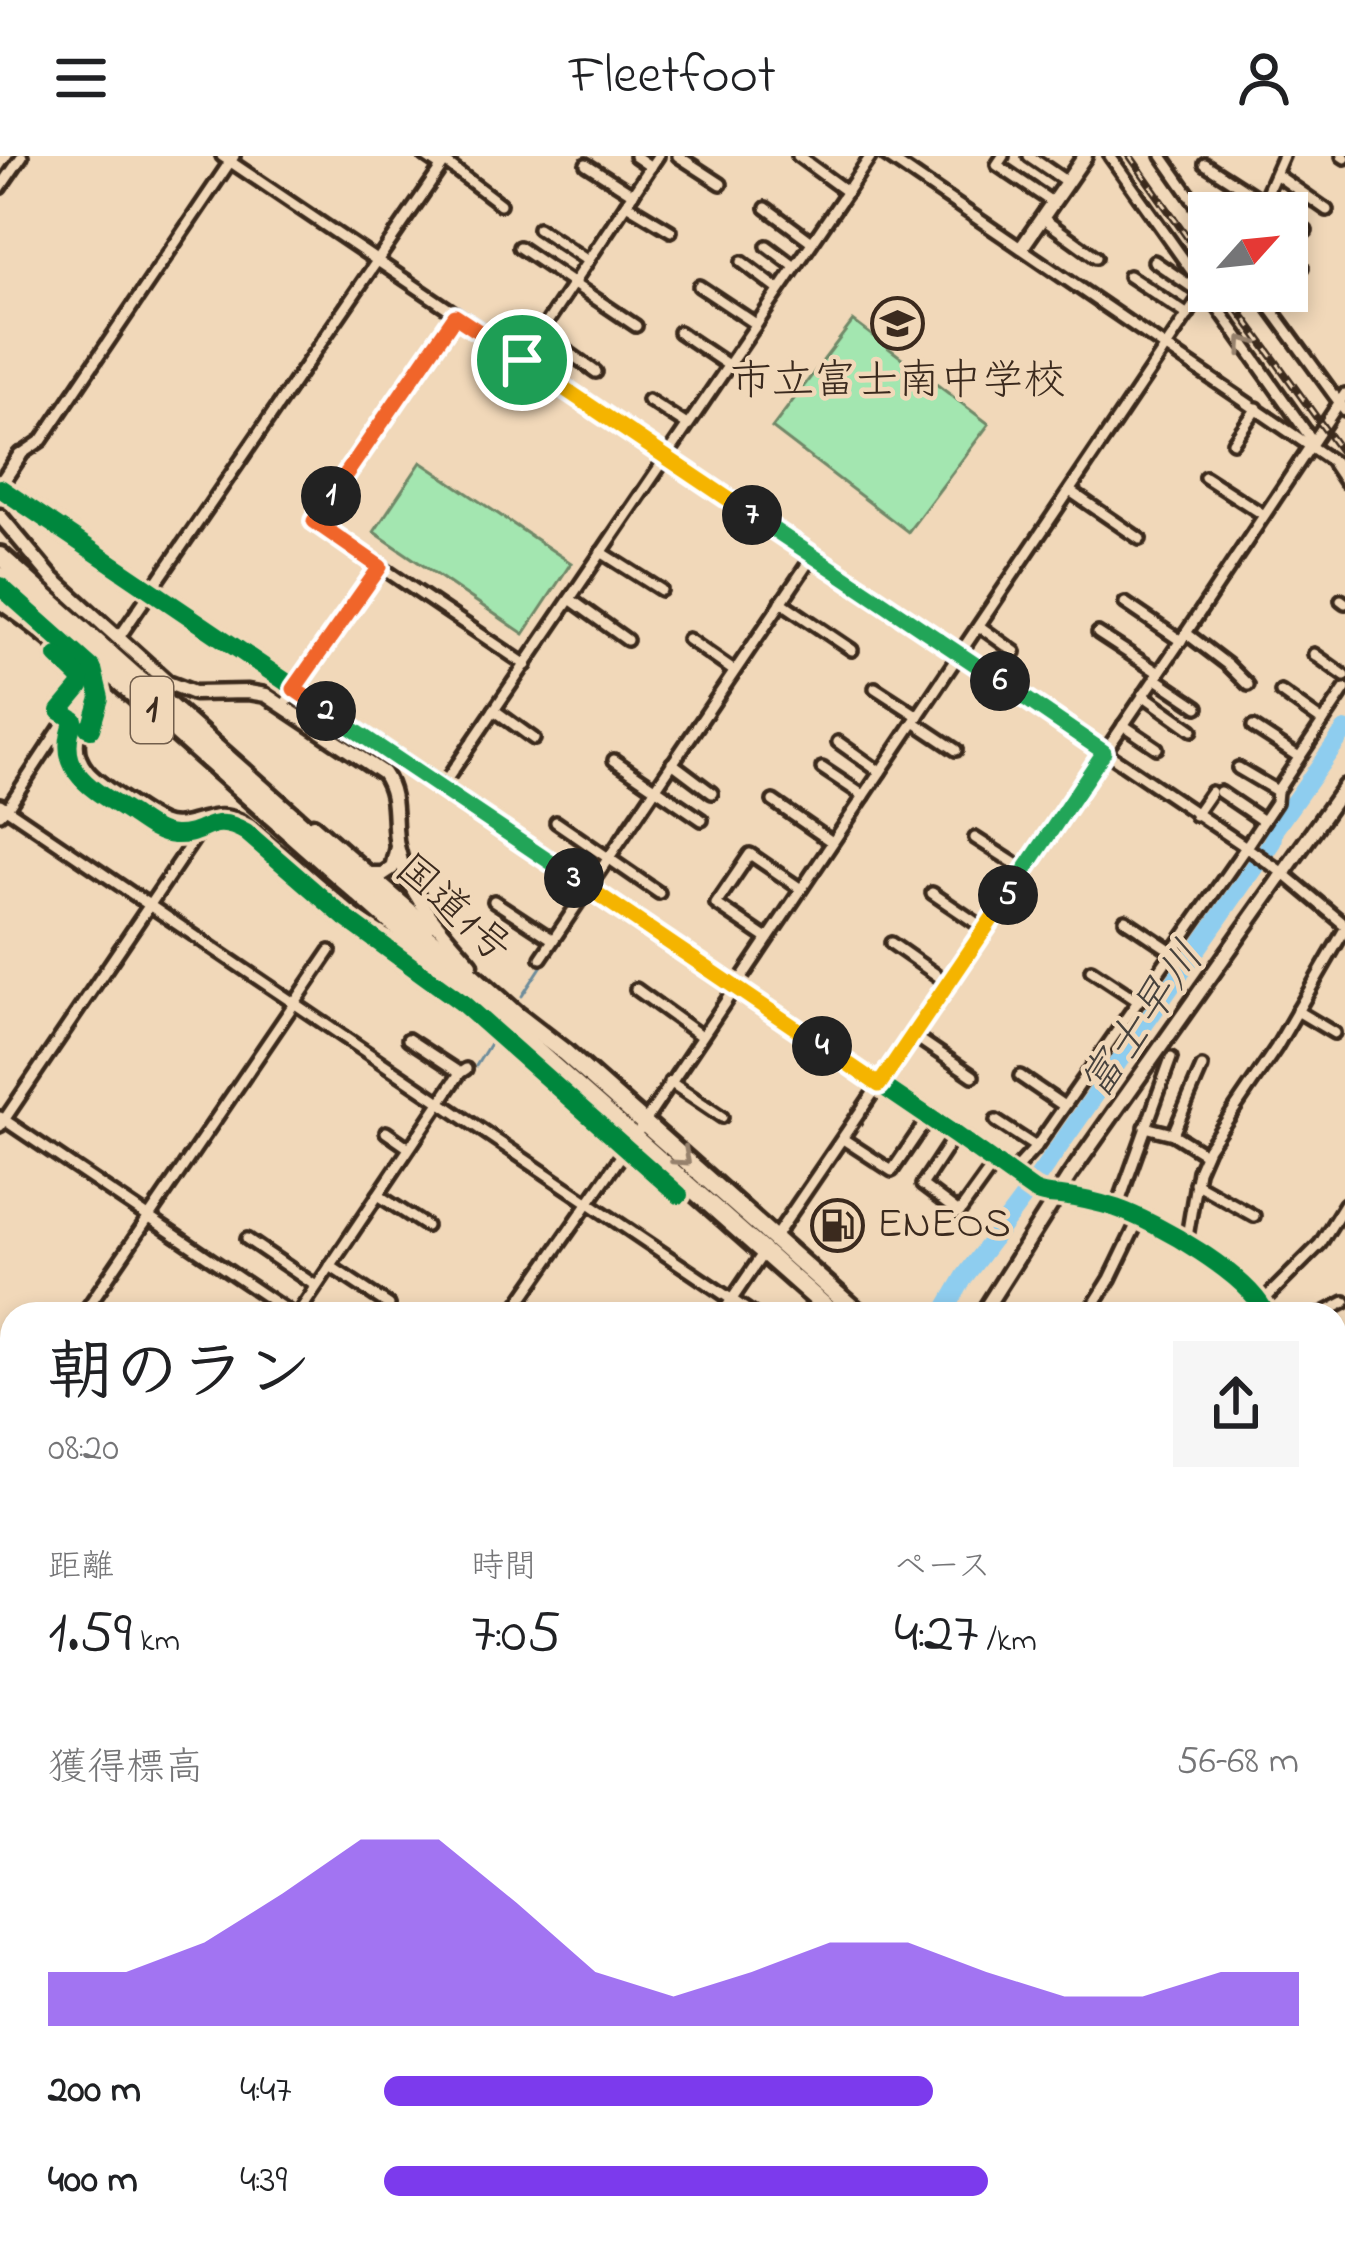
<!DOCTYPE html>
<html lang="ja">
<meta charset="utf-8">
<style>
:root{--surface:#fff;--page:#f6f6f6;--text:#202124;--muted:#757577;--accent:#7c3aed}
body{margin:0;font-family:"Indie Flower","Klee One",sans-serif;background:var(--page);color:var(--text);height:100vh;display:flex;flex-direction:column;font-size:45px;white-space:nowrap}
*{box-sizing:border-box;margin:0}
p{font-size:39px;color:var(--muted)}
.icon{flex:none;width:66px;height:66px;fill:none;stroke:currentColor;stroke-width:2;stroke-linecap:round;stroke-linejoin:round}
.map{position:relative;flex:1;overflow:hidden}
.details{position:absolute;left:0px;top:1146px;width:1347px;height:948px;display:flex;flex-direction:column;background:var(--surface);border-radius:36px 36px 0 0;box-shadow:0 6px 18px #0003}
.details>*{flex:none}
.needle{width:78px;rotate:63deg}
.fabs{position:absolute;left:1188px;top:36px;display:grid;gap:24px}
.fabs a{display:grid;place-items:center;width:120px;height:120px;border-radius:0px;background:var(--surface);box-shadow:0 6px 18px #0003;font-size:60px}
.pin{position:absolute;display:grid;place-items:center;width:102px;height:102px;color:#fff;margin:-51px;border:6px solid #fff;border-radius:50%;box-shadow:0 3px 12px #0007}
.km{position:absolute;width:60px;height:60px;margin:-30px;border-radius:50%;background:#222;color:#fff;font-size:33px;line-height:60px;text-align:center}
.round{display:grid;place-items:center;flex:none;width:126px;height:126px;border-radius:0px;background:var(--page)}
.summary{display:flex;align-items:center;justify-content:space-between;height:204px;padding:0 48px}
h1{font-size:66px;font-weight:600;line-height:90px}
.figures{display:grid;grid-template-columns:repeat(3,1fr);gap:18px;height:204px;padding:12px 48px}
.figures div{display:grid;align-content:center}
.figures b{font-size:60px;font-weight:600}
.figures small{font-size:33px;font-weight:400}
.figures p{font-size:33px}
.chart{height:336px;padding:24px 48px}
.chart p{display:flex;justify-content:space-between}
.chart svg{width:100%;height:216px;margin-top:12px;fill:var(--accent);opacity:.7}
ul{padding:0 48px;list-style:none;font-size:39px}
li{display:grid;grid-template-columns:192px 144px 1fr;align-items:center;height:90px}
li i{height:30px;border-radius:15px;background:var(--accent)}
header{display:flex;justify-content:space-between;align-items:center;height:156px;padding:0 48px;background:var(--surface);font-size:54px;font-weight:600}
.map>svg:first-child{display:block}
.green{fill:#a3e6b0;stroke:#6f8867;stroke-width:3}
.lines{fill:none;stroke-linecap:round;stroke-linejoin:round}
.stream{stroke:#6d8c9b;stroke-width:3}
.river{stroke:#8ecdef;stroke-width:18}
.street-casing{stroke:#3b2a1e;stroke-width:18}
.secondary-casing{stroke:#3b2a1e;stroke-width:21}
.highway-casing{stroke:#3b2a1e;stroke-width:26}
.street{stroke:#f1d8b9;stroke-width:9}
.secondary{stroke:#f1d8b9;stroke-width:12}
.highway{stroke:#f1d8b9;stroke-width:16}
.rail-casing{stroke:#3b2a1e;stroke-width:8}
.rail{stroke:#f1d8b9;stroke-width:3;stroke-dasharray:9;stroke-linecap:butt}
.cycleway-casing{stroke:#f1d8b9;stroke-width:26}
.cycleway{stroke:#00873e;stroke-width:18}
.oneway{stroke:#96816c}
.split-1-casing{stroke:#fff;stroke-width:24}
.split-2-casing{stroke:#fff;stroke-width:24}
.split-3-casing{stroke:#fff;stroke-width:24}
.split-4-casing{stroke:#fff;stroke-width:24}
.split-5-casing{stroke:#fff;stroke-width:24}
.split-6-casing{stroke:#fff;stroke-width:24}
.split-7-casing{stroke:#fff;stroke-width:24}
.split-8-casing{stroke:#fff;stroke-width:24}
.split-1{stroke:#f0652b;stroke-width:15}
.split-2{stroke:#f0652b;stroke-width:15}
.split-3{stroke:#22a559;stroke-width:15}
.split-4{stroke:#f5b400;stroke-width:15}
.split-5{stroke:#f5b400;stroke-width:15}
.split-6{stroke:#22a559;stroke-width:15}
.split-7{stroke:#22a559;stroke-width:15}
.split-8{stroke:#f5b400;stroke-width:15}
.labels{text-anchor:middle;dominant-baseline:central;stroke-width:9;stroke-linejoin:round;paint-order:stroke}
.shield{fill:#f1d8b9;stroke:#725e4c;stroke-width:3}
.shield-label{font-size:39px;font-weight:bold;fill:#3b2a1e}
.poi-label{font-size:42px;fill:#3b2a1e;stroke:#f1d8b9}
.street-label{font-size:42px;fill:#3b2a1e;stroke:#f1d8b9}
.water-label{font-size:45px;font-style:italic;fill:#47423d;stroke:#f1d8b9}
</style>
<header><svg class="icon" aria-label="menu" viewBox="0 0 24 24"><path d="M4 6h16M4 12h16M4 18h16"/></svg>Fleetfoot<svg class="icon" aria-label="person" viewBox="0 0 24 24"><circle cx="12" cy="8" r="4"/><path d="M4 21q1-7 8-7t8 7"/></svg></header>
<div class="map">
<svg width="1345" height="2094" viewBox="0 0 1345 2094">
<rect width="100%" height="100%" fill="#f1d8b9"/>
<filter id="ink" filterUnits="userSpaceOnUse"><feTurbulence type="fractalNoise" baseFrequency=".00833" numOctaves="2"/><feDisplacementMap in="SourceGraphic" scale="24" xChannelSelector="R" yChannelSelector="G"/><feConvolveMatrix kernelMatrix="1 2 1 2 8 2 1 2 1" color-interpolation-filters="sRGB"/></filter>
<g filter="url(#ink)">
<g class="green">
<polygon points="853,165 989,268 908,376 772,272"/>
<polygon points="421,306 571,407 524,478 374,376"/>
</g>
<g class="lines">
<g class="stream">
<polyline points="522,840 543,808"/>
<polyline points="476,910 494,881"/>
<polyline points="631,2082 632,2094"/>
</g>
<polyline class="river" points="943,1158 965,1120 1022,1044 1272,686 1274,674 1345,574"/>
<defs>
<g id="street">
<polyline points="222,0 1249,693 1283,717 1345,769"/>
<polyline points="425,0 441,11"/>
<polyline points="635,0 651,11"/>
<polyline points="678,0 721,28"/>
<polyline points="798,0 847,36"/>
<polyline points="886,0 1345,314"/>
<polyline points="1003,0 997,9 1052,46"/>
<polyline points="1029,0 1067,26"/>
<polyline points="1110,0 1312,284"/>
<polyline points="1162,0 1209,67"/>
<polyline points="1342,0 1345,2"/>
<polyline points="445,6 500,48"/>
<polyline points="586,8 633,38"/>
<polyline points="1205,8 1281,57"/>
<polyline points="1277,19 1327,54"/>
<polyline points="0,32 22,0"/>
<polyline points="626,48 671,75"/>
<polyline points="766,52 812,86"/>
<polyline points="1258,57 1283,0"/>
<polyline points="1287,61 1306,75"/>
<polyline points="1042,62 1096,101"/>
<polyline points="538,72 588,105"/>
<polyline points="767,90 795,111"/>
<polyline points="519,91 636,170"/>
<polyline points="1287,101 1302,111"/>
<polyline points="1154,105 1202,138"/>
<polyline points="742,106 779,134"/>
<polyline points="1129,120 1188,159"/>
<polyline points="699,130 756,168"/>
<polyline points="1258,135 1345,254"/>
<polyline points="455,160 313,365 526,509"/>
<polyline points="679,176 728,209"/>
<polyline points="541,177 596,216"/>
<polyline points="522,204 658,0"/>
<polyline points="648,244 687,269"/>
<polyline points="1233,286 1257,252"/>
<polyline points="20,299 42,284 234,0"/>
<polyline points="1333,308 1345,326"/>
<polyline points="1205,321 1264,359"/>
<path d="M0 332 955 979 1034 1035C1045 1040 1050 1039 1061 1040 1078 1042 1100 1047 1116 1052 1157 1066 1249 1119 1266 1158"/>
<polyline points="1070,335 1140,383"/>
<polyline points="601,396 661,434"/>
<polyline points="570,443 627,484"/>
<polyline points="1341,444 1345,447"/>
<polyline points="781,446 852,494"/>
<polyline points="1125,447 1181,485"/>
<polyline points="979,470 1015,496"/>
<polyline points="1098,477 1159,517"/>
<polyline points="1186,477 1228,509 1248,529"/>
<polyline points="118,483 449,0"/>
<polyline points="688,483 734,515"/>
<polyline points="1314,498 1345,520"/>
<polyline points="1155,522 1198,551"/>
<polyline points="875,532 918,560"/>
<polyline points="1281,536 1323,566"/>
<polyline points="1143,539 1192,574"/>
<polyline points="284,549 379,411"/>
<polyline points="494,554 534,583"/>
<polyline points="914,566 956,594"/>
<polyline points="1123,569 1157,592"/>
<polyline points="1253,571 1299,601"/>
<polyline points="838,586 880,616"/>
<polyline points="614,604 702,664"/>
<polyline points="672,607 712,637"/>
<polyline points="822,612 864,640"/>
<polyline points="1238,612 1277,635"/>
<polyline points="441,632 871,0"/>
<polyline points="1220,636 1263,665"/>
<polyline points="773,645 832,686"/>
<polyline points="0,648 753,1158"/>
<polyline points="0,658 10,648 62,569 69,553 90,545"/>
<polyline points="1195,659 1211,636"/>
<polyline points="556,666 659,737"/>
<polyline points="975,682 1025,714"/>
<polyline points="932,737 985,773"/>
<polyline points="494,745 552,783"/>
<polyline points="1125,764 1173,796"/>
<polyline points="766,782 716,748 750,698 801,733"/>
<polyline points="891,787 948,827"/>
<polyline points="541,802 812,401"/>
<polyline points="1091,814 1138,845"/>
<polyline points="636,833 701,880"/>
<polyline points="1297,855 1334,877"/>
<polyline points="913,879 973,920"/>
<polyline points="408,883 460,917"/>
<polyline points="1020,920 1064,950"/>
<polyline points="670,926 722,961"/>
<polyline points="0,961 292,1158"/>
<polyline points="996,965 1036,991"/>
<polyline points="0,970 195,682 197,665"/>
<polyline points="1145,971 1173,978 1205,998"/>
<polyline points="386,976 409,992"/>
<polyline points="1173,978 1202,911"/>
<polyline points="955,979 922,1029 959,1057 995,1007"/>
<polyline points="843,983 892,1015 928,962"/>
<polyline points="1011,1018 1036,991 1246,691 1276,646 1277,635 1345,533"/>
<polyline points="1195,1027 1254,1060"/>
<polyline points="378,1039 426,1070"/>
<polyline points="1117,1052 1171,902"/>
<polyline points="247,1083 316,1130"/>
<polyline points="773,1084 1186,477 1345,238"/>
<polyline points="1186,1087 1198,1015 1208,992 1276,892 1345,773"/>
<polyline points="330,1110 389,1149"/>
<polyline points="1261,1147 1320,1088 1345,1048"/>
<polyline points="83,1158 330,795"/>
<polyline points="298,1158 460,917 466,913"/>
<polyline points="511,1158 644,967 1209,127"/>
<polyline points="722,1158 764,1096"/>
<polyline points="1088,1158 1110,1123 1139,1063"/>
<polyline points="1322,1158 1345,1146"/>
<polyline points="1335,1266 1345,1257"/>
<polyline points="0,1283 12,1265"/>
<polyline points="1335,1343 1345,1326"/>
<polyline points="0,1377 12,1386"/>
<polyline points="1335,1411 1345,1416"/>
<polyline points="0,1601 12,1583"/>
<polyline points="1335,1789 1345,1797"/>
<polyline points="0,1791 12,1799"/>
<polyline points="0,1914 12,1896"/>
<polyline points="500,2082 500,2094"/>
<polyline points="624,2082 624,2094"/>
<polyline points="637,2082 638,2094"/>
<polyline points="724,2082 724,2094"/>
<polyline points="972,2082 972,2094"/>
<polyline points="1280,2082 1293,2094"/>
<polyline points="90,2094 98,2082"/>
<polyline points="196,2094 204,2082"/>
<polyline points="378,2094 382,2082"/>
<polyline points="882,2094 885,2082"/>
<polyline points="921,2094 922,2082"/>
<polyline points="1061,2094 1064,2082"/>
<polyline points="1134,2094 1136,2082"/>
<polyline points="1182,2094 1183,2082"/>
<polyline points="1226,2094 1228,2082"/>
</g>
<g id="secondary">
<polyline points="1022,91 1085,0"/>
<polyline points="0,329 20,299"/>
<path d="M0 360 52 422 168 527 194 537 248 536 266 539 383 617C399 640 392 664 397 690 407 739 439 772 471 808"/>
<path d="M0 446C22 461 79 502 88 526 95 545 83 562 78 579 75 591 78 604 86 614 94 626 147 661 161 667 188 678 209 651 241 666L350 758 430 808"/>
<polyline points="313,669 429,770"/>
<polyline points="371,718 383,718 392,712 397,691"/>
<polyline points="982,1158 1070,1019 1345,630"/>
<polyline points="1335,1187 1345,1189"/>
<polyline points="1335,2073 1345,2083"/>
<polyline points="311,2094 320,2082"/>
</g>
<g id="highway">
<polyline points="0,400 516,859 564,896 859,1158"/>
<polyline points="0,420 834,1158"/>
<polyline points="1335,1581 1345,1589"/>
<polyline points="1335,1601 1345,1610"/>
</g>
</defs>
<use href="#street" class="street-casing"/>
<use href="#secondary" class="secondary-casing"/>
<use href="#highway" class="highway-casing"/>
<use href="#street" class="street"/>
<use href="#secondary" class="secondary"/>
<use href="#highway" class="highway"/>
<defs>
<g id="rail">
<polyline points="1130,0 1209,112"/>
<polyline points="1225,135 1345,301"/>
</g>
</defs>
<use href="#rail" class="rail-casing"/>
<use href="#rail" class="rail"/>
<defs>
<g id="cycleway">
<path d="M0 332 955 979 1034 1035C1045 1040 1050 1039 1061 1040 1078 1042 1100 1047 1116 1052 1157 1066 1249 1119 1266 1158"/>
<polyline points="0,430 93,513 100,542 91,573 88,572"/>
<path d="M57 500 81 523 80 531 60 555 74 564C53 616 94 634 131 658 144 667 158 678 174 679 205 681 210 655 246 676L344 761 461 846 679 1039"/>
</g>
</defs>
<use href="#cycleway" class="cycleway-casing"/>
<use href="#cycleway" class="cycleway"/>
</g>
<defs><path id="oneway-chevron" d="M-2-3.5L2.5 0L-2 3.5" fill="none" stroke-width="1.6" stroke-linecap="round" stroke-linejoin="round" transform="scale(3)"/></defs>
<g class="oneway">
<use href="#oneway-chevron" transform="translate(1245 188) rotate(-125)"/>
<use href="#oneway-chevron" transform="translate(683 1002) rotate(42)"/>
</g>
</g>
<g class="lines" filter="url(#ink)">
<defs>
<polyline id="split-1" points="331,340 455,160 522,204"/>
<polyline id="split-2" points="326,555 294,533 380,411 314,365 331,340"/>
<polyline id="split-3" points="326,555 574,722"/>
<polyline id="split-4" points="574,722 822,890"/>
<polyline id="split-5" points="822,890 879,929 1008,739"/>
<polyline id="split-6" points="1000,525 1104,596 1008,739"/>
<polyline id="split-7" points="752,359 1000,525"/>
<polyline id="split-8" points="522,204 752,359"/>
</defs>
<use href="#split-1" class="split-1-casing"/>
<use href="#split-2" class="split-2-casing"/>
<use href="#split-3" class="split-3-casing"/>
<use href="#split-4" class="split-4-casing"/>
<use href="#split-5" class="split-5-casing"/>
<use href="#split-6" class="split-6-casing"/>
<use href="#split-7" class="split-7-casing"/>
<use href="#split-8" class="split-8-casing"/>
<use href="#split-1" class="split-1"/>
<use href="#split-2" class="split-2"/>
<use href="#split-3" class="split-3"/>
<use href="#split-4" class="split-4"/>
<use href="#split-5" class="split-5"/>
<use href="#split-6" class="split-6"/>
<use href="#split-7" class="split-7"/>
<use href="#split-8" class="split-8"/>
</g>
<defs>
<symbol id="school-ring" viewBox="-11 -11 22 22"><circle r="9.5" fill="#f1d8b9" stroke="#3b2a1e" stroke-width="1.5"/><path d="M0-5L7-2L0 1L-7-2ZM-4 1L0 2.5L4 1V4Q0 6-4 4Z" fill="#3b2a1e"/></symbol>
<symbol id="fuel-ring" viewBox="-11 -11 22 22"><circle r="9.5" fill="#f1d8b9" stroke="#3b2a1e" stroke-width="1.5"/><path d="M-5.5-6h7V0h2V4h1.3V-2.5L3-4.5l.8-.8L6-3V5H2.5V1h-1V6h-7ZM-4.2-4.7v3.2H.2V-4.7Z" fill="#3b2a1e"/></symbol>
</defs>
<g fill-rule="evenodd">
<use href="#school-ring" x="868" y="138" width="59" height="59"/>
<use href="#fuel-ring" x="808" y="1040" width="59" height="59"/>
</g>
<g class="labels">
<rect class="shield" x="131" y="521" width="42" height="66" rx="9"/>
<g class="shield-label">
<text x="152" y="554">1</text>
</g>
<g class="poi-label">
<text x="898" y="226">市立富士南中学校</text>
<text x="877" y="1069" text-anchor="start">ENEOS</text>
</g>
<g class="street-label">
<text transform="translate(452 754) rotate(42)">国道1号</text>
</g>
<g class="water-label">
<text transform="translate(1144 866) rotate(-55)">富士早川</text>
</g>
</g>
</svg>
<div class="fabs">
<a><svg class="needle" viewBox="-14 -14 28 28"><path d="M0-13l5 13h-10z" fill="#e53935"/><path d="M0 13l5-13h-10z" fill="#757577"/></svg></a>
</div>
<div class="pin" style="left:522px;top:204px;background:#1e9e55"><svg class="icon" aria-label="arrive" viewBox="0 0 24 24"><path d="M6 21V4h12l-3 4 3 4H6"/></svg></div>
<b class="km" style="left:331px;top:340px">1</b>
<b class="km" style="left:326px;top:555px">2</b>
<b class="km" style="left:574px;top:722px">3</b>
<b class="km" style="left:822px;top:890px">4</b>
<b class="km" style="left:1008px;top:739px">5</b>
<b class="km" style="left:1000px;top:525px">6</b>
<b class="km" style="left:752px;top:359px">7</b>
<section class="details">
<div class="summary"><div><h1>朝のラン</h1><p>08:20</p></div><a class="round"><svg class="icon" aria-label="share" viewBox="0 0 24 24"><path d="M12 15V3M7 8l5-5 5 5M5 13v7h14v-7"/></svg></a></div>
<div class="figures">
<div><p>距離</p><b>1.59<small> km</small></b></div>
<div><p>時間</p><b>7:05</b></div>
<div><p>ペース</p><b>4:27<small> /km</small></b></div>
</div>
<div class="chart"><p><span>獲得標高</span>56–68 m</p>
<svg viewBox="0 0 160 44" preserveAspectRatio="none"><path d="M0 44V33L10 33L20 27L30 17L40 6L50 6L60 19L70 33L80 38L90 33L100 27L110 27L120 33L130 38L140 38L150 33L160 33V44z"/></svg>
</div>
<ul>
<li><b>200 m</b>4:47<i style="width:60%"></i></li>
<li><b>400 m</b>4:39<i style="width:66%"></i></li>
</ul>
</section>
</div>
